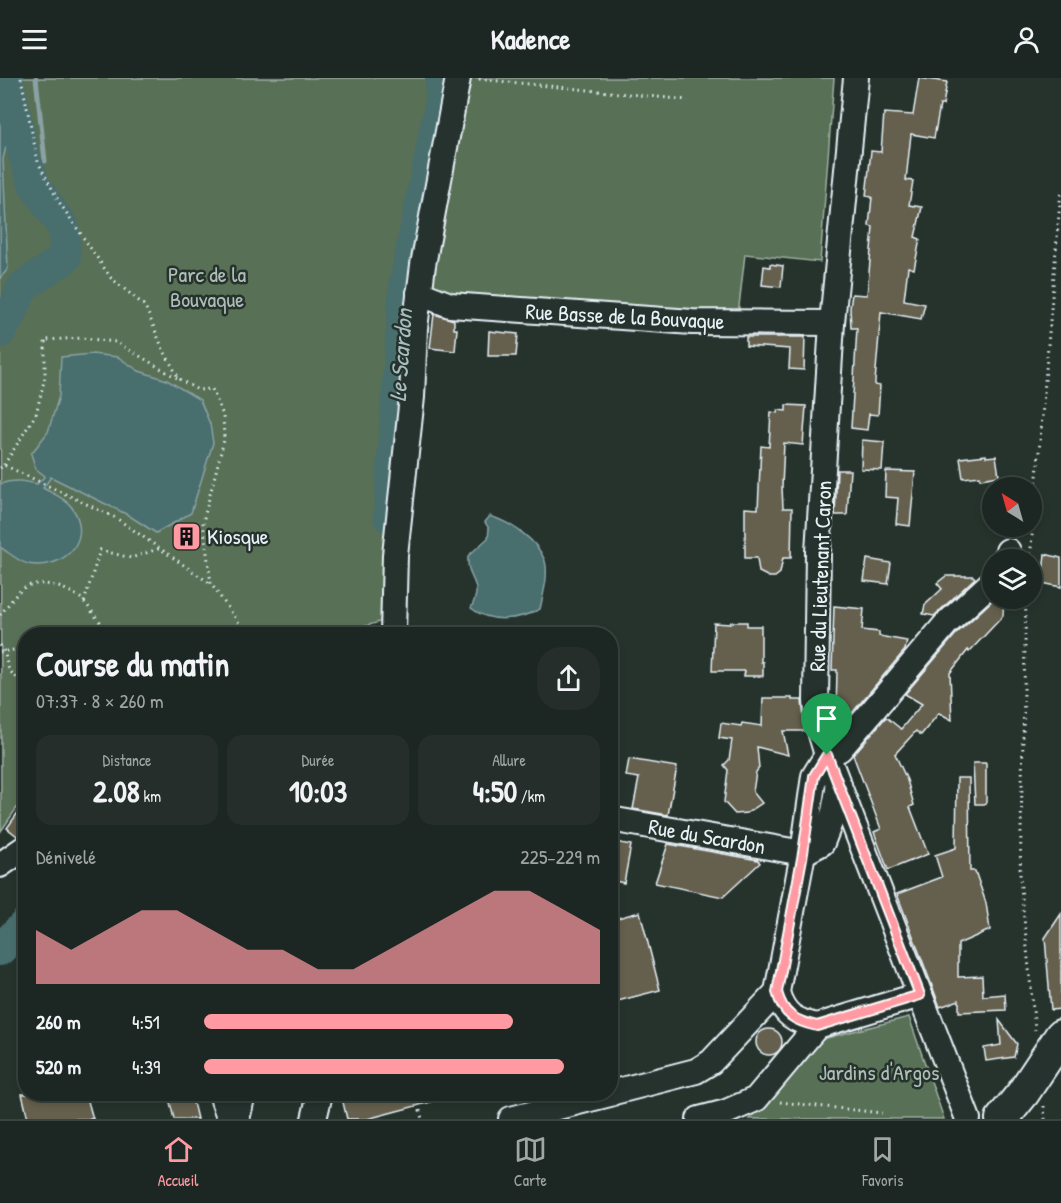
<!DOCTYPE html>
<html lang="fr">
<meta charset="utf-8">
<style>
:root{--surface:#1c2622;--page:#252e2a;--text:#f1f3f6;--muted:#a0a5a5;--line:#3a4340;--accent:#ff9aa2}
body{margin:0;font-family:"Patrick Hand",sans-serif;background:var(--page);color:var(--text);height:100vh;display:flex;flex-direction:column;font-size:22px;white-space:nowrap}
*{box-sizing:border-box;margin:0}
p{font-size:20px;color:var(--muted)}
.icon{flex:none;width:33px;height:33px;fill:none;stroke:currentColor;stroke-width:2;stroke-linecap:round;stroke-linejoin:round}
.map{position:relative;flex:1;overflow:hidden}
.drawer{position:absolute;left:18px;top:549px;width:600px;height:474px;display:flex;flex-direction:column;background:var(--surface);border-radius:24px;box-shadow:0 3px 9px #0003,0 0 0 2px var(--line)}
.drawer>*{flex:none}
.needle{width:39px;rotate:323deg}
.controls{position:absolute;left:982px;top:399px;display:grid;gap:12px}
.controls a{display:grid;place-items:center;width:60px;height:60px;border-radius:50%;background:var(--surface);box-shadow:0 3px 9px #0003,0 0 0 2px var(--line);font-size:30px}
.pin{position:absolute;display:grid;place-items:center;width:51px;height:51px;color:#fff;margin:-62px -26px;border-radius:50% 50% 50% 0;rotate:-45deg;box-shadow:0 0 6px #0007}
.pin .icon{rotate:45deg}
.round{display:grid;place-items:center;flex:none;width:63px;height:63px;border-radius:24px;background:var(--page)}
.headline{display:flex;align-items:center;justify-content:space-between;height:102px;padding:0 18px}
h1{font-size:33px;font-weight:800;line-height:45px}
.stats{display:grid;grid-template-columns:repeat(3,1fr);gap:9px;height:102px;padding:6px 18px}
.stats div{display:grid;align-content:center;border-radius:15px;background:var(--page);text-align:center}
.stats b{font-size:30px;font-weight:800}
.stats small{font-size:16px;font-weight:400}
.stats p{font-size:16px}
.chart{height:168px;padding:12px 18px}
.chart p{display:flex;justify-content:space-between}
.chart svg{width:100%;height:108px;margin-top:6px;fill:var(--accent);opacity:.7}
ul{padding:0 18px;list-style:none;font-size:20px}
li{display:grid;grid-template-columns:96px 72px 1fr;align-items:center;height:45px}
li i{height:15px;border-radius:8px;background:var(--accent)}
header{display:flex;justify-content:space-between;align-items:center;height:78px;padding:0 18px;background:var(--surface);font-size:27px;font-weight:800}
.tabs{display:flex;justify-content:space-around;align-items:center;height:84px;border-top:2px solid var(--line);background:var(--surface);font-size:16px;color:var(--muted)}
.tabs a{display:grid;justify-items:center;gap:3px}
.tabs .current{color:var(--accent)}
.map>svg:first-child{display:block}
.green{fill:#587055;stroke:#a0b0a6;stroke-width:1.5}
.water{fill:#4a6e6e;stroke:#89a2a5;stroke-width:1.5}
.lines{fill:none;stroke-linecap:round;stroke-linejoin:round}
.stream{stroke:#89a2a5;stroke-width:5}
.river{stroke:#4a6e6e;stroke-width:32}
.building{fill:#65614e;stroke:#e8f1f8;stroke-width:1.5}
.minor-casing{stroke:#e8f1f8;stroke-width:28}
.major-casing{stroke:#e8f1f8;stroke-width:36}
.path{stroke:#e8f1f8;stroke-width:3;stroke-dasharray:1.5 4.5;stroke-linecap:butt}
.minor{stroke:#26332d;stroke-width:24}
.major{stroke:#26332d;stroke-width:32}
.route-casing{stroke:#fff;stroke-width:12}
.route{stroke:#ff9aa2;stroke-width:8}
.labels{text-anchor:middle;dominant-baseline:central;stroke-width:5;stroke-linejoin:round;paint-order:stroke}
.park-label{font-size:22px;fill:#aebdb7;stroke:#26332d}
.street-label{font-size:22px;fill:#e8f1f8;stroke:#26332d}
.poi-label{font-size:22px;fill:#e8f1f8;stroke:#26332d;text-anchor:start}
.water-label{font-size:24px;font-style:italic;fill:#a9bdc1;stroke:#26332d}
</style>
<header><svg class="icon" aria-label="menu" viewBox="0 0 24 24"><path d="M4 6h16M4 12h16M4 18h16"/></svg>Kadence<svg class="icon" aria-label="person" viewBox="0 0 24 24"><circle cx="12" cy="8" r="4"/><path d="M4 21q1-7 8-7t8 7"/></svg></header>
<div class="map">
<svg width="1061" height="1041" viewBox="0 0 1061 1041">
<rect width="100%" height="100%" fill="#26332d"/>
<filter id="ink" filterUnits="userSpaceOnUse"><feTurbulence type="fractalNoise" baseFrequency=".0167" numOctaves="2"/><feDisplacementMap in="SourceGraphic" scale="12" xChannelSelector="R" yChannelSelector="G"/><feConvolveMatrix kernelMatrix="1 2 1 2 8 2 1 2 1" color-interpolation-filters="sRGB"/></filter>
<g filter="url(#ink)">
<g class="green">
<polygon points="0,0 834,0 820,184 745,176 738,237 413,225 386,542 352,552 351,556 26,556 25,718 1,753"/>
<polygon points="909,939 944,1041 749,1041 823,961"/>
</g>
<g class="water">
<polygon points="0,25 8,61 3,81 8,191 0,200"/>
<path d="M92 276 118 279 139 293 167 302 200 322 210 346 213 365 191 435 156 455 128 437 51 399 43 410C53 416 67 421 73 431 94 464 61 493 28 486 19 484 8 474 0 469V406C13 401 24 403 37 406L45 398 36 391 31 376 48 354 59 318 61 279Z"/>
<path d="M490 438C511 445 537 461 545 483 549 497 543 517 540 531 519 542 490 546 471 530 485 502 466 505 468 478L488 460 489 451 485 444Z"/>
</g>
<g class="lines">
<g class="stream">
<polyline points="36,0 45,83"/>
<polyline points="34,106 37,99"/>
</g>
<g class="river">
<polyline points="0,254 13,232 22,209 65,180 64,151 34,106 23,74 7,0"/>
<polyline points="389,439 405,205 441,23 441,0"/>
<polyline points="0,872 26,845"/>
</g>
</g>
<g class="building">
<polygon points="919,0 947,4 943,27 940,27 934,60 911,56 906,102 913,103 909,127 922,129 915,159 920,161 914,191 908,189 904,222 925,226 921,241 881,234 875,304 875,307 880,308 878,337 869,336 867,352 851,350 857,250 851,250 850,230 852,216 867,217 873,149 869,148 872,119 866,118 871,73 881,74 884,35 913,37"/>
<polygon points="770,186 783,188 781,209 762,207 764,188 770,189"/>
<polygon points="434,236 454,242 454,251 457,251 455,273 430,270"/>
<polygon points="489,253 518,256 516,278 488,278"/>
<polygon points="746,259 805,259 804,292 789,291 790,271 746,268"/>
<polygon points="786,327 806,328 803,367 784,365 782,409 783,430 792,430 791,480 783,480 780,495 775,499 769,499 759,494 757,480 745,480 745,430 758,431 761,368 769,369 771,334 778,335 778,332 786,333"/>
<polygon points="862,362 884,364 882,392 861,391"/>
<polygon points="986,377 986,379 996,378 999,398 980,401 980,398 963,400 960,380"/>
<polygon points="837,392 850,392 847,437 835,437"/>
<polygon points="886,393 915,394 910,448 896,446 898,420 885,419"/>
<circle cx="186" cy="459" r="8"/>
<polygon points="1045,476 1061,480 1061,509 1042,505"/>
<polygon points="867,481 891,485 888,506 864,503"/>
<polygon points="946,498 973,498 975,500 934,538 923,536 925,527 942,511 937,505"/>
<polygon points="995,520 1004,520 1003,538 969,574 968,572 950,595 952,642 939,635 921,657 916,653 895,676 907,702 914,727 910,729 928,776 888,792 874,754 881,751 853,677 886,639 901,651 922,626 905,616 956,556"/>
<polygon points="834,528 864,531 862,552 879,554 879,558 907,563 905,572 847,641 840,641 840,637 836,637 837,592 832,592"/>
<polygon points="731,544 747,544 747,548 761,548 761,584 763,584 763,598 744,598 745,593 712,593 714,545 730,546"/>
<polygon points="763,620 792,620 792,622 802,622 805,653 783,653 788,677 757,669 759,690 756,694 753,714 762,725 747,735 735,736 724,724 728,692 724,687 729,682 732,662 719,660 721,645 741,648 742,645 762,648"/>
<polygon points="629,681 677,689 668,737 633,731 639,700 626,698"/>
<polygon points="973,685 986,685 986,726 975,726"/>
<polygon points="957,700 969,700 970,793 975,793 986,825 990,852 958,866 958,899 982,898 983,918 1005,916 1006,932 959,934 959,922 940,929 897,816 942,799 935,777 956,770"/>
<polygon points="26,723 26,755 17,758 7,750"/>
<polygon points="610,763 631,767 624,805 610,802"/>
<polygon points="668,766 758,782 760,785 723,819 655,805"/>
<polygon points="640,834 660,912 610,925 610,842"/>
<polygon points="1061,836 1061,931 1051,932 1045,860"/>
<polygon points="999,942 1017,966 1014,979 986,983 984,970 1001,967"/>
<circle cx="769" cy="964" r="13"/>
<polygon points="22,1016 86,1016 93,1041 28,1041"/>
<polygon points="168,1016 191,1016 197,1041 174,1041"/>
<polygon points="341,1016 445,1016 446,1020 367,1041 347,1041"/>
</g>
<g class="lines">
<defs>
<g id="minor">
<polyline points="856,0 832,245 818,474 816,623 819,650 827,677 968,1041"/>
<polyline points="419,215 450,227 692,244 832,245"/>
<polyline points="1006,482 1008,473"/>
<polyline points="393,556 395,477 412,319 415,250 423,187 458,0"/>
<polyline points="610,741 803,775"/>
<polyline points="803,775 822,765 834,734 839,707"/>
<polyline points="0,787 26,769"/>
<path d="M920 917 817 948C795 943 783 937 777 914L803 775 814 698 827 677 840 671 946 546 993 503"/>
<polyline points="610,1015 696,993 711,984 777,914"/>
<polyline points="224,1016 223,1022 230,1041"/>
<polyline points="237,1041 243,1016"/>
<polyline points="314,1041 320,1016"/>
<polyline points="511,1041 610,1016"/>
<polyline points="699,1041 726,1034 756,1021 817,948"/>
</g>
<polyline id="major" points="1002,1041 1023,1015 1061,958"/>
</defs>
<use href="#minor" class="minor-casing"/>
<use href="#major" class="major-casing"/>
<g class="path">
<polyline points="21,0 38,84 59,124 111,200 145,228 162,269 179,301 198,312 212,311 223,337 224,362 203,444 211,506 247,556"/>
<polyline points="479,1 688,22"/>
<polyline points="4,387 36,336 45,299 45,262 82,260 116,264 177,300"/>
<polyline points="0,390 4,387 116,440 211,506"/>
<polyline points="1030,482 1061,112"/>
<polyline points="1026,520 1020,799 1035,952"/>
<polyline points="84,524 100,472 131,480 161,470"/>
<path d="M0 537C7 529 13 519 21 512 36 499 65 509 79 519 87 525 93 536 100 544V556"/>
<path d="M0 567C11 581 0 588 20 602L26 601"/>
<polyline points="0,574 26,570"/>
<polyline points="780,1024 882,1035"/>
<polyline points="1044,1028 1045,1041"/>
<polyline points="420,1032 422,1041"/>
</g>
<use href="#minor" class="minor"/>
<use href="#major" class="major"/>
</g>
</g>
<g class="lines" filter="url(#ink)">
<defs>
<path id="route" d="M827 677 920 917 817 948C795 943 783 937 777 914L803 775 814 698Z"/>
</defs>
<use href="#route" class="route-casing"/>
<use href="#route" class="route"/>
</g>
<defs>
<symbol id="building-square" viewBox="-11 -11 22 22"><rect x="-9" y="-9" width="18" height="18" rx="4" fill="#ff9aa2" stroke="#26332d"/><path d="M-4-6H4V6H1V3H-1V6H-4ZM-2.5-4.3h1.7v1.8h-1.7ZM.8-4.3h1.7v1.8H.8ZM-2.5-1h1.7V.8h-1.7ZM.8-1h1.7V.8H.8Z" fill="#111"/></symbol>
</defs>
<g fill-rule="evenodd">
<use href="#building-square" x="170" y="442" width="33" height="33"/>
</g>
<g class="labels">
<g class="park-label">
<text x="207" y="196">Parc de la<tspan x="207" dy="25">Bouvaque</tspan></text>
<text x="879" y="994">Jardins d'Argos</text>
</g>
<g class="street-label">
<text transform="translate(625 238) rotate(3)">Rue Basse de la Bouvaque</text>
<text transform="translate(820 498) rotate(-88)">Rue du Lieutenant Caron</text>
<text transform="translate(707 758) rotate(10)">Rue du Scardon</text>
</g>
<g class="poi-label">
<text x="207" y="458">Kiosque</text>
</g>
<g class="water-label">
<text transform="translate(400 277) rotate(-86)">Le Scardon</text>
</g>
</g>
</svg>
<div class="controls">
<a><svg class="needle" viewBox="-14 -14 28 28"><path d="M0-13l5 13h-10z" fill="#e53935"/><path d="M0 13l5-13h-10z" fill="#a0a5a5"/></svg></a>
<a><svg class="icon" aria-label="layers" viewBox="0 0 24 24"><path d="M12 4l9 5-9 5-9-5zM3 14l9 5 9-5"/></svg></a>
</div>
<div class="pin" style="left:827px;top:677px;background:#1e9e55"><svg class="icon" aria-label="arrive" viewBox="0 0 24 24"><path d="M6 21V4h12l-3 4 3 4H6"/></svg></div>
<section class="drawer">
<div class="headline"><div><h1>Course du matin</h1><p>07:37 · 8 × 260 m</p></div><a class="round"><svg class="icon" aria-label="share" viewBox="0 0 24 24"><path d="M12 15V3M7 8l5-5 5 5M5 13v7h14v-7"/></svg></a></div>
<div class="stats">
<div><p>Distance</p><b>2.08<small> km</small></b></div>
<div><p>Durée</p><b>10:03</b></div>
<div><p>Allure</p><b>4:50<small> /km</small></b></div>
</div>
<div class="chart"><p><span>Dénivelé</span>225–229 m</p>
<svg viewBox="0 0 160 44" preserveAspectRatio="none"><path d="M0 44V22L10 30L20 22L30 14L40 14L50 22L60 30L70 30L80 38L90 38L100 30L110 22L120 14L130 6L140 6L150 14L160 22V44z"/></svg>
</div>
<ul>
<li><b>260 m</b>4:51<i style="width:78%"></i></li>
<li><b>520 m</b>4:39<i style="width:91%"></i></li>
</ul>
</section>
</div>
<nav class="tabs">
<a class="current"><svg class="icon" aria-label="home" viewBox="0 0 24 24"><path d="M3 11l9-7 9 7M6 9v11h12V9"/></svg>Accueil</a>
<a><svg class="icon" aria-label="map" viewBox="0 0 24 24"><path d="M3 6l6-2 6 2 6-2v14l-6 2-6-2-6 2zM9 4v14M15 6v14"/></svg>Carte</a>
<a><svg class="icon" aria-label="saved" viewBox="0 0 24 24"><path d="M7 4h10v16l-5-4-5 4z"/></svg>Favoris</a>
</nav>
